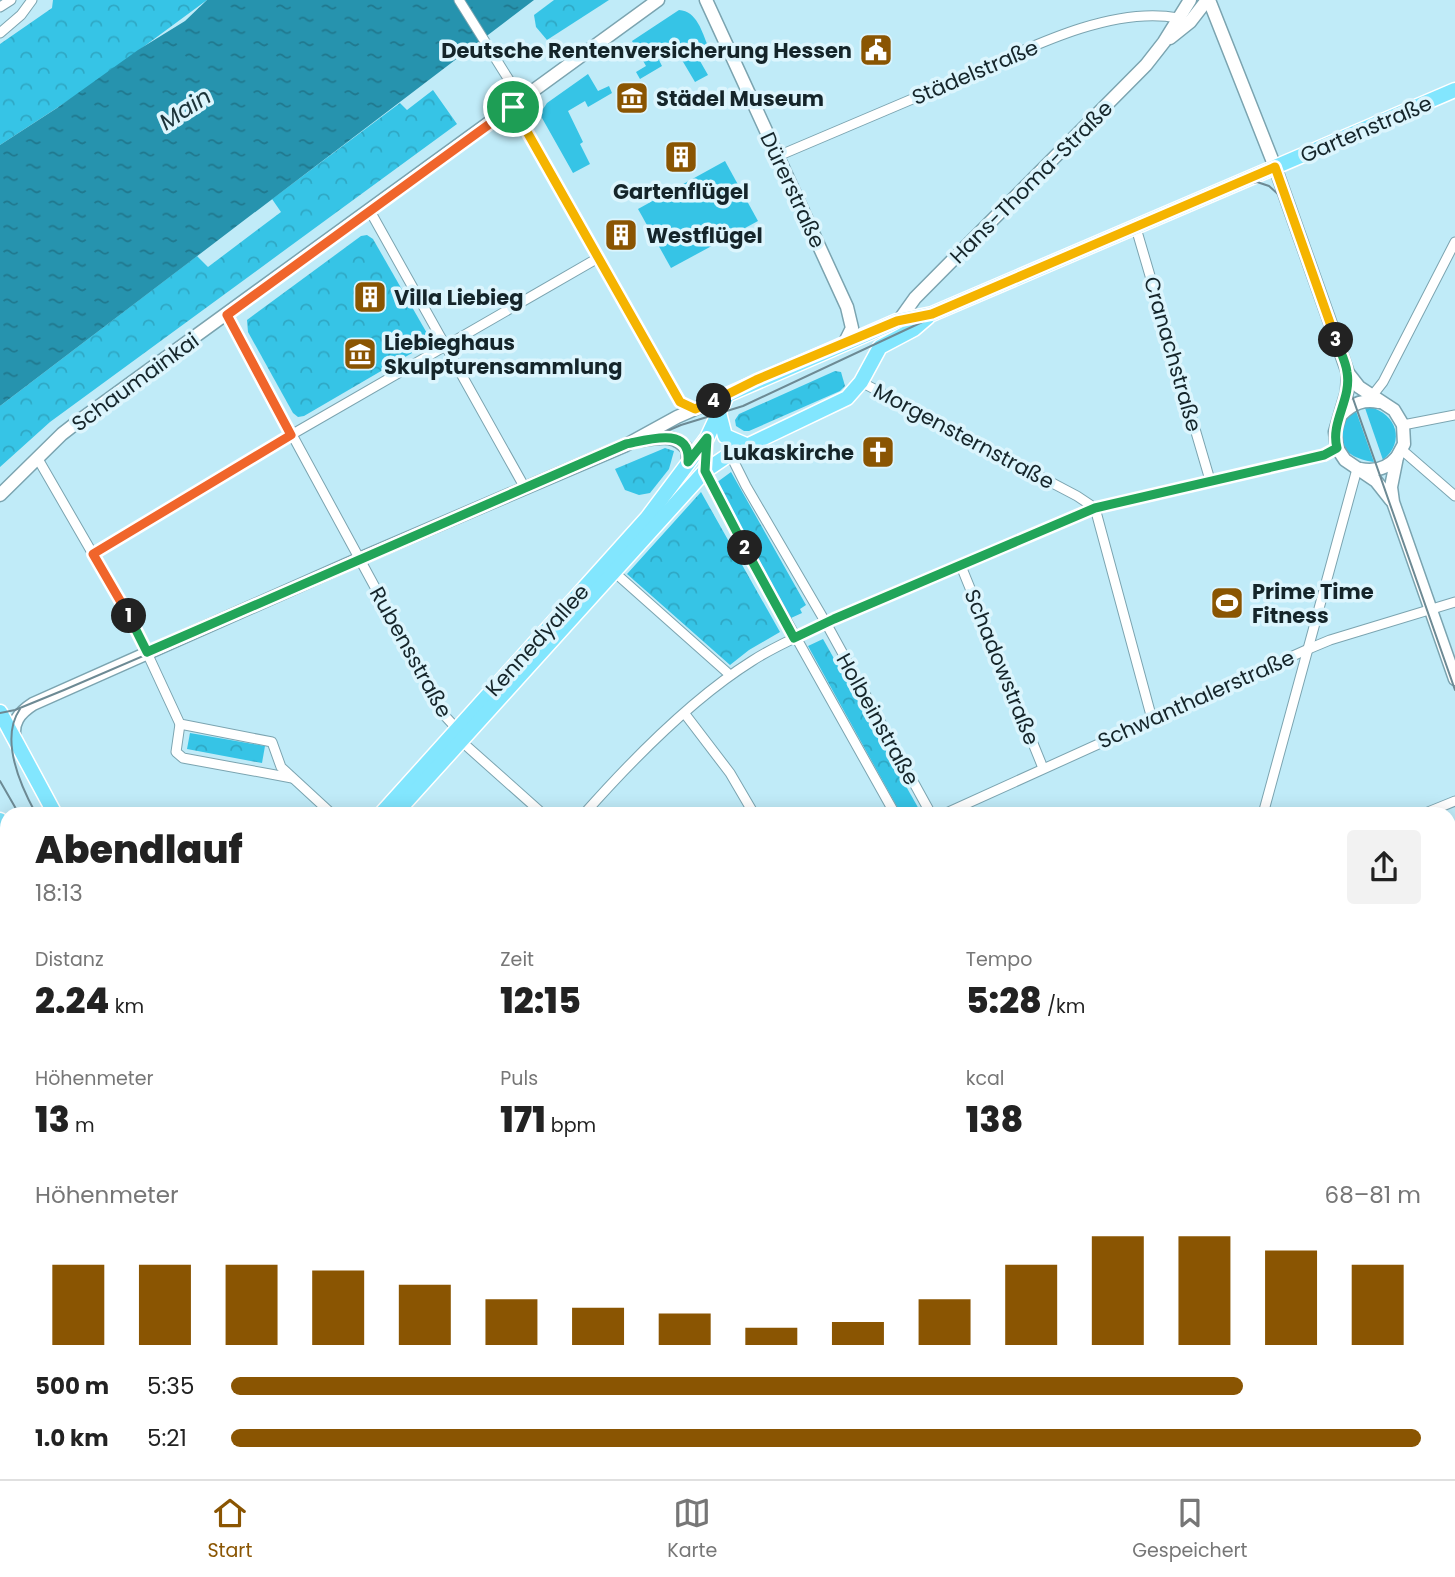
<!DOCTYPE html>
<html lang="de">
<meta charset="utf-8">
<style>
:root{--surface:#fff;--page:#f2f2f2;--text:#222;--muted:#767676;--line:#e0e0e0;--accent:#8a5502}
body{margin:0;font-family:Poppins,sans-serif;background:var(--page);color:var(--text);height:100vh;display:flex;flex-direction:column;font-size:26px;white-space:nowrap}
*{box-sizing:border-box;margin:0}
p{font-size:23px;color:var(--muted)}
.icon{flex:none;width:38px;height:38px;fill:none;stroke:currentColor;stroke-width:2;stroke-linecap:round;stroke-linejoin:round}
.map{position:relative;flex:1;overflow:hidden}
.details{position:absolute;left:0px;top:807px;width:1456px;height:674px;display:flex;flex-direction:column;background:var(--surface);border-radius:21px 21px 0 0;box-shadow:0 4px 18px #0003}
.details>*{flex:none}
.pin{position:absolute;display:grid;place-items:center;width:60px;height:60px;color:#fff;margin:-30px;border:4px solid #fff;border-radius:50%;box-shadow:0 2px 7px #0007}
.km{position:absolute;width:35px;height:35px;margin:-18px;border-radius:50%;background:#222;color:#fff;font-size:19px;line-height:35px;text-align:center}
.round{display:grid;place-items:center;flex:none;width:74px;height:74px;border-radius:7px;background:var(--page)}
.headline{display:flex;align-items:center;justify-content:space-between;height:119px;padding:0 35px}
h1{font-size:38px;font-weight:800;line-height:52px}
.figures{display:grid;grid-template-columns:repeat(3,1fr);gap:10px;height:119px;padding:7px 35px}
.figures div{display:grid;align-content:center}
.figures b{font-size:35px;font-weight:800}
.figures small{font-size:19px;font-weight:400}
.figures p{font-size:19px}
.chart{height:196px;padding:14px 35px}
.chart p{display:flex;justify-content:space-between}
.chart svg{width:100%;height:126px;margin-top:7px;stroke:var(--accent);stroke-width:6}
ul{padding:0 35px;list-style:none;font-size:23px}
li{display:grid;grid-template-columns:112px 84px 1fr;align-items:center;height:52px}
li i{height:18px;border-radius:9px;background:var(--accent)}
.tabs{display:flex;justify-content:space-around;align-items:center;height:98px;border-top:2px solid var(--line);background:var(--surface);font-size:19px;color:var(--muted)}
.tabs a{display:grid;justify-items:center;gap:4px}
.tabs .current{color:var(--accent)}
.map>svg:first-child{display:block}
.grass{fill:#36c4e6}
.forest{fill:url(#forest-crowns)}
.water{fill:url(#water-ripples)}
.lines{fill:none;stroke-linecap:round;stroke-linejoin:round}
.street-casing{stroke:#7ba4b0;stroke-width:11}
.secondary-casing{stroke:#7ba4b0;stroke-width:15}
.primary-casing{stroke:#fff;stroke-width:17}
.street{stroke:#fff;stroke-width:9}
.secondary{stroke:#fff;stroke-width:12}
.primary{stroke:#82e6fe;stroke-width:14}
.tram{stroke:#6d8a94;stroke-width:2}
.rail{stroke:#6d8a94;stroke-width:3.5}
.split-1-casing{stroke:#fff;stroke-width:14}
.split-2-casing{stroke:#fff;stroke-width:14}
.split-3-casing{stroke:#fff;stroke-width:14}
.split-4-casing{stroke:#fff;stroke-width:14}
.split-5-casing{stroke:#fff;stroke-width:14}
.split-1{stroke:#f0652b;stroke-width:9}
.split-2{stroke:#22a559;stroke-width:9}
.split-3{stroke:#22a559;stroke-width:9}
.split-4{stroke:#f5b400;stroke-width:9}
.split-5{stroke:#f5b400;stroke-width:9}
.labels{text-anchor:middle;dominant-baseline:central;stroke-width:7;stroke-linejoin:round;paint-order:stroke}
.poi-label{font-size:21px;font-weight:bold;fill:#15252a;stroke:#dcf5fd;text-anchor:start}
.street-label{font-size:21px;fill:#15252a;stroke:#dcf5fd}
.water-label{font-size:23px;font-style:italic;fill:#1c3339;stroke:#dcf5fd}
</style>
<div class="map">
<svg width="1455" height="1479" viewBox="0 0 1455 1479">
<defs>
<pattern id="forest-crowns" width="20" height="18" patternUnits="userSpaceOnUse" patternTransform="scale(1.75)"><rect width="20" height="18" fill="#36c4e6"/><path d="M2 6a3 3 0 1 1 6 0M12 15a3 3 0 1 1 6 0" fill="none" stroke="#2fa8c5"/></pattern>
<pattern id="water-ripples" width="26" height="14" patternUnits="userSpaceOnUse" patternTransform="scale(1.75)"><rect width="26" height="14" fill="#2693ae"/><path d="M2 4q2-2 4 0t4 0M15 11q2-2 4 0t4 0" fill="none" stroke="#20788e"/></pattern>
</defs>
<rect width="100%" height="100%" fill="#c0ebf8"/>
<g class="grass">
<path d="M679 10C697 11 702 32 708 46L696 54 708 75 695 82 676 50 659 60 662 66 640 79 636 72 646 66 632 41Z"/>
<polygon points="588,74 598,91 609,86 612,93 588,107 585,101 568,111 583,142 580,144 590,164 573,173 542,118 541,112 547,103"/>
<polygon points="725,161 758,221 671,268 638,209"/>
<path d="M1370 407C1396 414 1406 441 1383 460L1365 408Z"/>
<path d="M1356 411 1374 462C1340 458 1324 431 1356 411Z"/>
</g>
<g class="forest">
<polygon points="53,0 207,0 89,87 0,145 0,44 52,8"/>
<polygon points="554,0 609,0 547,40 536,27 534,15"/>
<polygon points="433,90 457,124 50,422 0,467 0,406 197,256 208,267 281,212 272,199 400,103 407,110"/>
<polygon points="367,235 373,239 428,335 428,340 424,346 304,416 298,417 293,413 248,332 247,320 361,236"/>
<polygon points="835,371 841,372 845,386 840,391 749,431 744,431 736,426 735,420 739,414"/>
<polygon points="665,448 674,451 669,469 650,493 639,495 625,490 615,469"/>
<polygon points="731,472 806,605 800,609 802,613 791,618 716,483"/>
<polygon points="701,492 780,632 749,650 730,665 627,574"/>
<polygon points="823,639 920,811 921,814 901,814 808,646"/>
<polygon points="190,733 265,746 262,763 187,749"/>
</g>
<polygon class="water" points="207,0 534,0 0,406 0,145 57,108 138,50 185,21"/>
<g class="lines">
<defs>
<g id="street">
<polyline points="459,0 509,80"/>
<polyline points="0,7 11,0"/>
<polyline points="0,33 21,15 32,0"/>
<polyline points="513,107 680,402 695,409"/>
<path d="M778 156C835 132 893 107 950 83 1015 55 1107 4 1178 18"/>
<polyline points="370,211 525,488"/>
<polyline points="1136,228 1210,480"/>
<polyline points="227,315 445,716 457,729"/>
<polyline points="861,382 1077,496 1095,508 1152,719"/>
<polyline points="1372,396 1383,382 1455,242"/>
<polyline points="1403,425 1455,415"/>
<polyline points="707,441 705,471 715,493 895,814"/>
<polyline points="1402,450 1455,496"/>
<polyline points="730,454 746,486 826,623 931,814"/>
<polyline points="38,459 135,627 180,724 272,742 281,767 332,814"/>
<polyline points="93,554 291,435 598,258"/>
<polyline points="961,566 1043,768"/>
<polyline points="613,571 730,675"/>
<polyline points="685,714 730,773 754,814"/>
<polyline points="180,724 176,752 183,758 292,778"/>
<polyline points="461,741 543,814"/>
<path d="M584 814C631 761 693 698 752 661 778 644 807 633 834 619L1095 508 1324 455 1337 448"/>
<polyline points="944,814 1306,650 1330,640 1455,602"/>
<polyline points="1263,814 1357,469"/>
<polyline points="1423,814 1455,801"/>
<polyline points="0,927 7,920"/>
<polyline points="1449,928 1455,925"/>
<polyline points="1449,1070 1455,1067"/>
<polyline points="0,1177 7,1176"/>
<polyline points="0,1325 7,1332"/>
<polyline points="135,1474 136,1479"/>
<polyline points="1230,1474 1231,1479"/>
<polyline points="65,1479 73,1474"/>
<polyline points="159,1479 160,1474"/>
<polyline points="1100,1479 1105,1474"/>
</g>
<g id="secondary">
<polyline points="706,0 847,307 852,328 845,342"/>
<polyline points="1209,0 1275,167 1348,373 1359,387 1394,410 1403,425 1404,444 1397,457 1391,487 1393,502 1455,679"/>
<polyline points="1170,38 1190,22 1207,0"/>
<polyline points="880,347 915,298 1146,65 1164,42 1190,0"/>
<polyline points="1348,373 1347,392 1335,432 1337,448 1345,460 1376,481 1391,500"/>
<path d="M1342 414C1353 403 1364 399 1379 402"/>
<path d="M643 440C662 437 675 434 688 450V462"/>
<path d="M1360 469C1375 472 1387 469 1397 457"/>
<polyline points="0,495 62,434 80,420 658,0"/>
<path d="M15 740C11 723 19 713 33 704L359 559 626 445 677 417 727 395"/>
</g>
<g id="primary">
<polyline points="719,413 725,436 746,445"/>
<polyline points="0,712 55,814"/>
<polyline points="381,814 647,518 707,438 727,395 897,321 932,314 1455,90"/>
<polyline points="395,814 705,471 730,454 847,398 861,382 880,347 914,329 928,317"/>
<polyline points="0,820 7,831"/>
<polyline points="0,1203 7,1196"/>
<polyline points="0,1227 7,1220"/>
</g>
</defs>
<use href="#street" class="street-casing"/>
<use href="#secondary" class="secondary-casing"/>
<use href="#primary" class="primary-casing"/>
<use href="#street" class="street"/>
<use href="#secondary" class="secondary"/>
<use href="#primary" class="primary"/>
<g class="tram">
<path d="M20 709C0 738 19 783 36 814"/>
<polyline points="0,713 15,710 64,690 681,425 743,406 933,317 1137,232 1243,185 1257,182 1269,186 1279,195 1286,207 1455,690"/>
<polyline points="0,781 19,814"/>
<polyline points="0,931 7,924"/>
<polyline points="150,1479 150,1474"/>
</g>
<g class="rail">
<polyline points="1449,1173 1455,1170"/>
<polyline points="1449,1192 1455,1189"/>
<polyline points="1449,1207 1455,1205"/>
<polyline points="1449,1235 1455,1232"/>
<polyline points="1449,1263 1455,1260"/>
<polyline points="369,1479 390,1474"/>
<polyline points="439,1479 466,1474"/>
<polyline points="478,1479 508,1474"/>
<polyline points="527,1479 560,1474"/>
<polyline points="569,1479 599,1474"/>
<polyline points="1163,1479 1167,1474"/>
</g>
</g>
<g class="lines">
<defs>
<polyline id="split-1" points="129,616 93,554 291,435 227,315 513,107"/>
<path id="split-2" d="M129 616 147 652 626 444C647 440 691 425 688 462L707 438 705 471 745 548"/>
<path id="split-3" d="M745 548 794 638 834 619 1095 508 1324 455 1337 448C1330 422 1352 399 1347 372 1346 362 1340 351 1336 340"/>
<polyline id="split-4" points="714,401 756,380 897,321 932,314 1275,167 1336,340"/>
<polyline id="split-5" points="513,107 680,402 695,409 714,401"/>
</defs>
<use href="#split-1" class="split-1-casing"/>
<use href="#split-2" class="split-2-casing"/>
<use href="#split-3" class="split-3-casing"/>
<use href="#split-4" class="split-4-casing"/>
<use href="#split-5" class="split-5-casing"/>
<use href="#split-1" class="split-1"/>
<use href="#split-2" class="split-2"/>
<use href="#split-3" class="split-3"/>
<use href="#split-4" class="split-4"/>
<use href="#split-5" class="split-5"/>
</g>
<defs>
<symbol id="civic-square" viewBox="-11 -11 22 22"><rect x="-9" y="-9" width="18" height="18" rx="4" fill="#8a5502" stroke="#dcf5fd"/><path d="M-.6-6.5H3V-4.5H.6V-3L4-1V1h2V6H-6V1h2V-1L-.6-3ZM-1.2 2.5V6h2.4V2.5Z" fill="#fff"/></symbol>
<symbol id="museum-square" viewBox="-11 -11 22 22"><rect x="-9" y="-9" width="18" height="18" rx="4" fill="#8a5502" stroke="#dcf5fd"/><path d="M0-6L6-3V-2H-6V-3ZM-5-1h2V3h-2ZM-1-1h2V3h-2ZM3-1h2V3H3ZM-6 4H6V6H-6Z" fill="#fff"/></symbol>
<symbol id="building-square" viewBox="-11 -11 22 22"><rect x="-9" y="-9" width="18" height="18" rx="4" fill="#8a5502" stroke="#dcf5fd"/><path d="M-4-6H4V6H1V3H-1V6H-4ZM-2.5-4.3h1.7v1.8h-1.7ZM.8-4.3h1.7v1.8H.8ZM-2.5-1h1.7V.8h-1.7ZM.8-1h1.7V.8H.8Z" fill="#fff"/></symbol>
<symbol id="church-square" viewBox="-11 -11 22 22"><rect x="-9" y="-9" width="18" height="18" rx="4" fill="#8a5502" stroke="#dcf5fd"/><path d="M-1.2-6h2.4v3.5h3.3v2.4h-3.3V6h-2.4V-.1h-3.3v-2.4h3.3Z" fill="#fff"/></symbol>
<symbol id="stadium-square" viewBox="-11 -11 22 22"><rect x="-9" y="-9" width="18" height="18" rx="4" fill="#8a5502" stroke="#dcf5fd"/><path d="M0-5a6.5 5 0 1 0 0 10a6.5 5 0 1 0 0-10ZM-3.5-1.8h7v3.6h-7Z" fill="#fff"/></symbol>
</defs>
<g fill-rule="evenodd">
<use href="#civic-square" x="857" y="31" width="38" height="38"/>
<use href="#museum-square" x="613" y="79" width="38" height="38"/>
<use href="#building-square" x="662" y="138" width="38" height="38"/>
<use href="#building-square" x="602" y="216" width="38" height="38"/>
<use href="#building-square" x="351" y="278" width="38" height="38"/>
<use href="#museum-square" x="341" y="335" width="38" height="38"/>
<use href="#church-square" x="859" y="433" width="38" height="38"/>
<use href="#stadium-square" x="1208" y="584" width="38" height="38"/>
</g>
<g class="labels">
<g class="poi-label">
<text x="852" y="50" text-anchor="end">Deutsche Rentenversicherung Hessen</text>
<text x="656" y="98">Städel Museum</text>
<text x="681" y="191" text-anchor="middle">Gartenflügel</text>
<text x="646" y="235">Westflügel</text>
<text x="394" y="297">Villa Liebieg</text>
<text x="384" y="342">Liebieghaus<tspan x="384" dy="24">Skulpturensammlung</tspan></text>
<text x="854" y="452" text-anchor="end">Lukaskirche</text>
<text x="1252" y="591">Prime Time<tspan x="1252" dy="24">Fitness</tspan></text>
</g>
<g class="street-label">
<text transform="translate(975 72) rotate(-23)">Städelstraße</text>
<text transform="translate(1366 129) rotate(-23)">Gartenstraße</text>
<text transform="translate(1031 182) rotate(-45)">Hans-Thoma-Straße</text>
<text transform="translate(793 190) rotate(65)">Dürerstraße</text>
<text transform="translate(1173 354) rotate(74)">Cranachstraße</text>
<text transform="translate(135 382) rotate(-36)">Schaumainkai</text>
<text transform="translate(964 436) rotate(28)">Morgensternstraße</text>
<text transform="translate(537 640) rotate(-48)">Kennedyallee</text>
<text transform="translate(411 652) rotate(61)">Rubensstraße</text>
<text transform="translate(1002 667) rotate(68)">Schadowstraße</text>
<text transform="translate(1196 699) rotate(-24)">Schwanthalerstraße</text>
<text transform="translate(878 719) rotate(61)">Holbeinstraße</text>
</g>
<g class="water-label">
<text transform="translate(185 109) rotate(-33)">Main</text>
</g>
</g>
</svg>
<div class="pin" style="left:513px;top:107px;background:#1e9e55"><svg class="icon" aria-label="arrive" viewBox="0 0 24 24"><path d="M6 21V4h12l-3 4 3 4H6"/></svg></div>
<b class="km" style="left:129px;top:616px">1</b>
<b class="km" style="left:745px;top:548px">2</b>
<b class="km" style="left:1336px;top:340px">3</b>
<b class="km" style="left:714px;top:401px">4</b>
<section class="details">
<div class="headline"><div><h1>Abendlauf</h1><p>18:13</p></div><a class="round"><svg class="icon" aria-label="share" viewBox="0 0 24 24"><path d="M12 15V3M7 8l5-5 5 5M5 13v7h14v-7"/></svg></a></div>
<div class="figures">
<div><p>Distanz</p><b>2.24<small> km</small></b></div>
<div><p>Zeit</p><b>12:15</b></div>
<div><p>Tempo</p><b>5:28<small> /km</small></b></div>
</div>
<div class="figures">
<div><p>Höhenmeter</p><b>13<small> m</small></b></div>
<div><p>Puls</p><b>171<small> bpm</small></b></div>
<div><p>kcal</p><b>138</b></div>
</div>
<div class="chart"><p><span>Höhenmeter</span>68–81 m</p>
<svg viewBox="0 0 160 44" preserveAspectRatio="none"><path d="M5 44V16M15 44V16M25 44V16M35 44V18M45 44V23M55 44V28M65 44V31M75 44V33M85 44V38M95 44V36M105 44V28M115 44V16M125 44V6M135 44V6M145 44V11M155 44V16"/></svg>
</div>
<ul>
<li><b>500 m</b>5:35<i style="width:85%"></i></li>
<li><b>1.0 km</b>5:21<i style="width:100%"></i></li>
</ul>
</section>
</div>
<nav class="tabs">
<a class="current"><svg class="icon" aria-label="home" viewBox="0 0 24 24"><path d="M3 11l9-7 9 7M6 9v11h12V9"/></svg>Start</a>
<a><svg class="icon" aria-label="map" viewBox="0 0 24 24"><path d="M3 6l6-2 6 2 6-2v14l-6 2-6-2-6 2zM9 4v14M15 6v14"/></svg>Karte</a>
<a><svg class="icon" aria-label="saved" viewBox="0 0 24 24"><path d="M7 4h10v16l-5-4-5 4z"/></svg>Gespeichert</a>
</nav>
